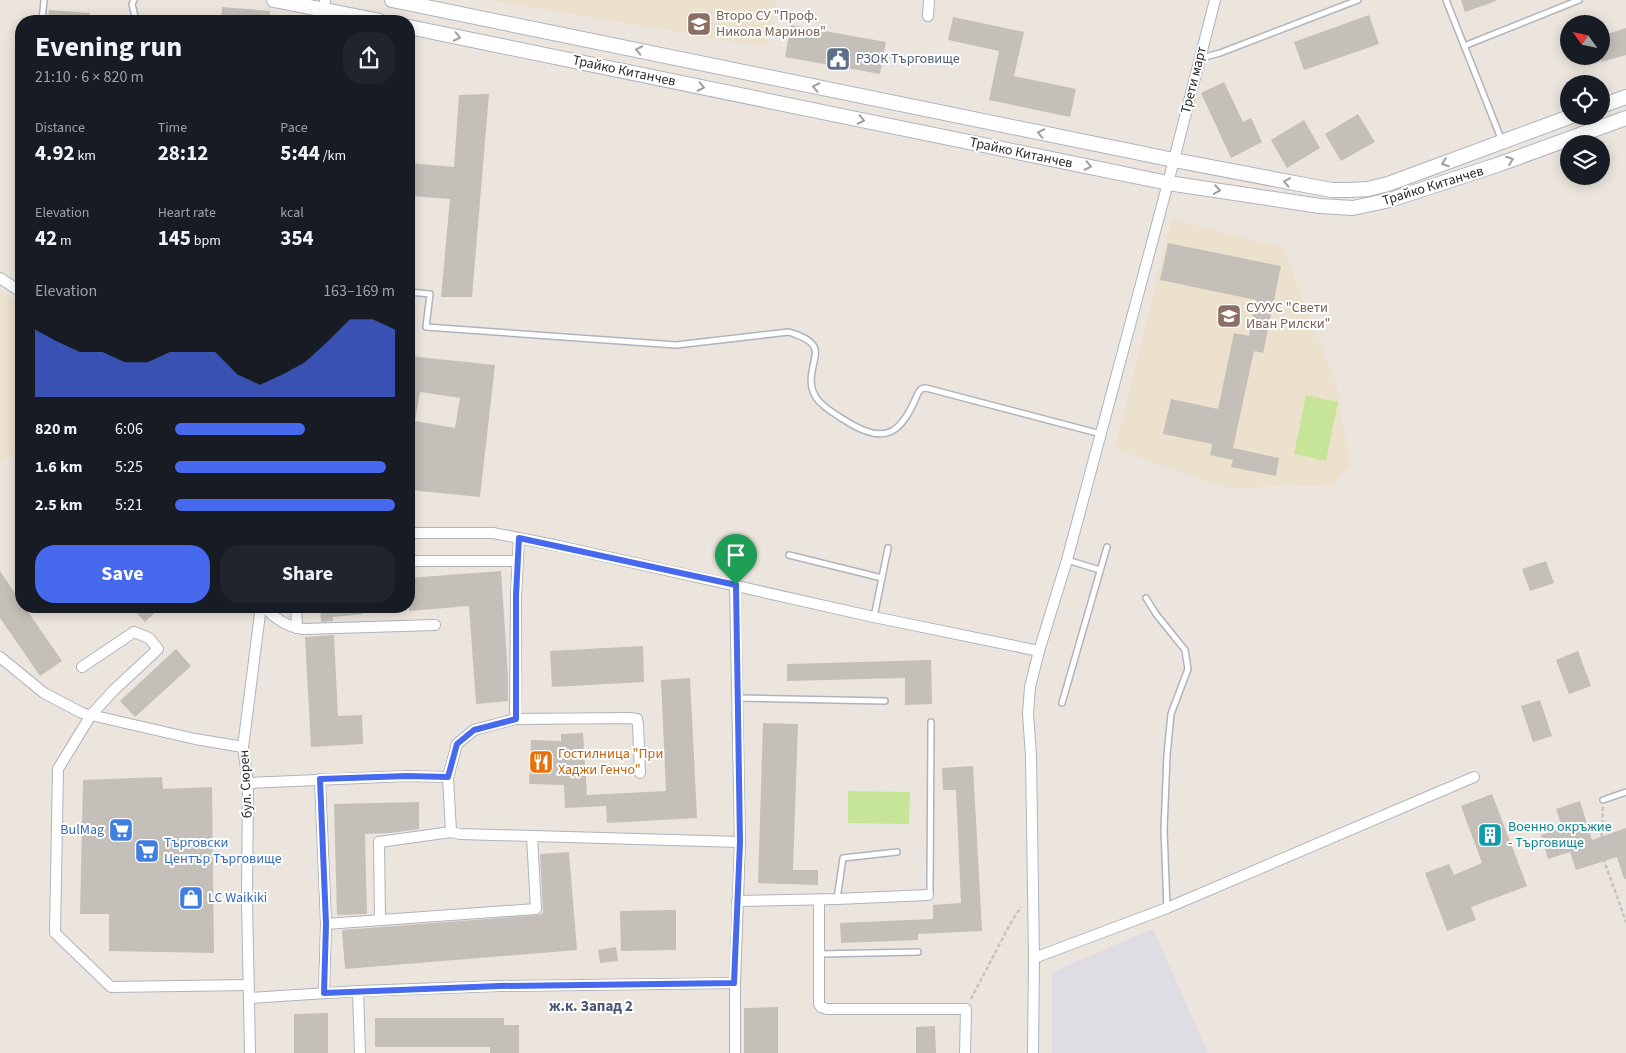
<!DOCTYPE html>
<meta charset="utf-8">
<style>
:root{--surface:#171b24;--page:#20242c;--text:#f1f3f6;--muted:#9ea1a6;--accent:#4769ee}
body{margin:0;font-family:"Source Sans 3",sans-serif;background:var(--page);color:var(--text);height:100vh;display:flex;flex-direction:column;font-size:19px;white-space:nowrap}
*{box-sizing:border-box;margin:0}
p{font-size:16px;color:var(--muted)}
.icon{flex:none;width:28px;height:28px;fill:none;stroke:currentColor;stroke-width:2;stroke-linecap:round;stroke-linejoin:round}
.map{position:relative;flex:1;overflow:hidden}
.panel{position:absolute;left:15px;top:15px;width:400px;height:598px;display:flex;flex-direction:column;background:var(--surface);border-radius:20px;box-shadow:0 2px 12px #0003}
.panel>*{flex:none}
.needle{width:32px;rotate:303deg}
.tools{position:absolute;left:1560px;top:15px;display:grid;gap:10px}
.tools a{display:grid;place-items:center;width:50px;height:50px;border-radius:50%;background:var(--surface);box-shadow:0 2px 12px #0003;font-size:25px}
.pin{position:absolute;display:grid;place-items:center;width:42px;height:42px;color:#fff;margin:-51px -21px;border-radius:50% 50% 50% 0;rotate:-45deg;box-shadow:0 0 5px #0007}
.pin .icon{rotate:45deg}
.round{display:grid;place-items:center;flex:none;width:52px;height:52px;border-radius:20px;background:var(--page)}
.overview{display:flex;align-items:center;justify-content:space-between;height:85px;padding:0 20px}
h1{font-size:28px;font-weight:700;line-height:38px}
.stats{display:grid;grid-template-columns:repeat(3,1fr);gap:8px;height:85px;padding:5px 20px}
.stats div{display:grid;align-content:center}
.stats b{font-size:21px;font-weight:700}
.stats small{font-size:14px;font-weight:400}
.stats p{font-size:14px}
.chart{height:140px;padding:10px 20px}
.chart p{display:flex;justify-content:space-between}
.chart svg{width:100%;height:90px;margin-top:5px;fill:var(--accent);opacity:.7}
.button{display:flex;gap:10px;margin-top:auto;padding:10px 20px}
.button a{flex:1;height:58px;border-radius:20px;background:var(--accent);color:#fff;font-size:20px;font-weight:700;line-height:58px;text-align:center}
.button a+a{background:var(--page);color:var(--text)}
ul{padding:0 20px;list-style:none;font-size:16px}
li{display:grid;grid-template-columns:80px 60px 1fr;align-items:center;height:38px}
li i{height:12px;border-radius:6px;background:var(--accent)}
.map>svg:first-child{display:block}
.industrial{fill:#dfdde4}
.education{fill:#ece1cd}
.pitch{fill:#c6e599}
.building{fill:#c4bfb8;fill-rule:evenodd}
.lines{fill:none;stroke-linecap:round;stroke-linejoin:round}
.service-casing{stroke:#b0b3bd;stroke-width:8}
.minor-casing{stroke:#b0b3bd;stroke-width:12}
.tertiary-casing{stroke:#b0b3bd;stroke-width:16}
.path{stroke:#c3c3c3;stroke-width:2.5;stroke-dasharray:4 2.5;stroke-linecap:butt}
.service{stroke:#fff;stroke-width:5}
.minor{stroke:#fff;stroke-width:10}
.tertiary{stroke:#fff;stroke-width:14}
.oneway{stroke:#9f9f9f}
.route-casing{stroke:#fff;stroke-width:10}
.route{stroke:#4769ee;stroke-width:6}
.labels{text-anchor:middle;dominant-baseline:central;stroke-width:4;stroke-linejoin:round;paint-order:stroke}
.education-label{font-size:14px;fill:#785e54;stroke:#fff;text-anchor:start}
.service-label{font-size:14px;fill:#4e5e75;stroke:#fff;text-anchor:start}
.street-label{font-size:14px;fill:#2a2a2a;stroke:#fff}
.food-label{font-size:14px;fill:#c56008;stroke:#fff;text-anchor:start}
.culture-label{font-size:14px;fill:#0d838f;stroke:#fff;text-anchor:start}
.shop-label{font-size:14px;fill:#366cbe;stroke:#fff;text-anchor:start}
.neighbourhood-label{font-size:15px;font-weight:bold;fill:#4d5678;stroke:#fff}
</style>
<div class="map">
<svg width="1626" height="1053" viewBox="0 0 1626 1053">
<rect width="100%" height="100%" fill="#ebe5dd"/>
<polygon class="industrial" points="1153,929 1208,1053 1052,1053 1052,972"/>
<g class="education">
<polygon points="489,0 776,0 766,47"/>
<polygon points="1172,219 1283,247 1337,386 1351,467 1330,485 1227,488 1115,449"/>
<polygon points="0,290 21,304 21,451 0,462"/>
</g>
<g class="pitch">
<polygon points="1306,395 1338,402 1326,461 1294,454"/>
<polygon points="848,791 910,792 909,824 848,823"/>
</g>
<g class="building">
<polygon points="1461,0 1495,0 1496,1 1465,12"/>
<polygon points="222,7 270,11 269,21 221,21"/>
<polygon points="49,10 90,13 89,21 48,21"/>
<polygon points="1369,15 1379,44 1304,70 1294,42"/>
<polygon points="953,17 1024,32 1014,76 1076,89 1070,117 989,100 999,51 948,40"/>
<polygon points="791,25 886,42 880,74 785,57"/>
<polygon points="1626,28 1626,55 1601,62 1601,36"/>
<polygon points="1224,82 1243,122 1251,118 1262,142 1231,158 1201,93"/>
<polygon points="489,94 472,297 441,297 450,199 409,196 409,163 454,167 459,95"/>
<polygon points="1358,114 1375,142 1341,161 1325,134"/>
<polygon points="1304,120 1320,148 1287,168 1271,140"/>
<polygon points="1168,243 1281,266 1263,353 1254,351 1233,448 1279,458 1276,476 1231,467 1233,460 1210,455 1212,444 1163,434 1171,399 1218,409 1234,333 1249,336 1256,300 1160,280"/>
<path d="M409 356 495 365 480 497 409 490ZM420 392 460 398 455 428 415 421Z"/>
<polygon points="1546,561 1554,583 1530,591 1522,569"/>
<polygon points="0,571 21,602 21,606 24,606 62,661 40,676 0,618"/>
<polygon points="501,571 508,676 508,701 476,704 469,606 409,611 409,578"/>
<polygon points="130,606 162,606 145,622"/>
<polygon points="320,606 362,606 363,614 333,617 333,621 321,622"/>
<polygon points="334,635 338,716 362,715 363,744 311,747 305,637"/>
<polygon points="643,646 644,682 552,687 550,651"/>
<polygon points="176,649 191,666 135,717 120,701"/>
<polygon points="1578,651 1591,686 1569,694 1556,660"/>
<polygon points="931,660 932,704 905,705 905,678 787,681 787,664"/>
<polygon points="690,678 697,818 607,823 606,806 565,808 564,785 529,784 531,740 561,741 561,734 583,733 587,795 666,791 661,680"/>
<polygon points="1540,700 1552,736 1533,742 1521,706"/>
<polygon points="763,723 798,724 793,870 818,870 818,885 758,883"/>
<polygon points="973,766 982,931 918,934 918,940 841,943 840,923 933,919 933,905 961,903 956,790 943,790 942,768"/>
<polygon points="162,777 163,789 212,787 214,953 109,951 109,914 80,914 83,780"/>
<polygon points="1492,794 1527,886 1471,907 1476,920 1447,931 1425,873 1449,864 1454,875 1482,863 1461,806"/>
<polygon points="1580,801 1592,840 1626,828 1626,879 1624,879 1617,857 1576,870 1570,852 1548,859 1541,835 1562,828 1556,809"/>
<polygon points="419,802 419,829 391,833 365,834 367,914 337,915 334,804"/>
<polygon points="569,852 577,950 345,969 342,930 539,915 543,913 540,854"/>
<polygon points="676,910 676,950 621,951 620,911"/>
<polygon points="616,947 618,961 600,963 598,950"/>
<polygon points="778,1007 778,1053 744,1053 744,1008"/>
<polygon points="328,1013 328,1053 294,1053 294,1014"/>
<polygon points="375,1018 504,1018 504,1025 519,1025 519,1053 490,1053 490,1047 375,1047"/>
<polygon points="935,1026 936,1053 916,1053 916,1027"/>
</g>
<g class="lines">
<defs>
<g id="service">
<polyline points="134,0 132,4 136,21"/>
<polyline points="1446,0 1502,141"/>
<polyline points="42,21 44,0"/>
<polyline points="1464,46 1579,0"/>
<polyline points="1201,58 1220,53 1358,0"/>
<polyline points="21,245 20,261 21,262"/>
<path d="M409 292 430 294 426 327 676 345 789 332C797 335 808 338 813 345 822 356 801 379 818 400 825 409 837 415 846 421 887 447 902 432 918 393L921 389 926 388 1101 434"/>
<polyline points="789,555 882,578"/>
<polyline points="1067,560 1100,570"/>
<polyline points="1146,598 1156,614 1185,650 1188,669 1171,714 1167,755 1164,830 1167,908"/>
<polyline points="874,617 888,548"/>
<polyline points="737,698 885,701"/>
<polyline points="1062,703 1107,547"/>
<polyline points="1603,800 1626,792"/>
<polyline points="928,895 930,892 931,722"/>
<polyline points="837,899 843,858 897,852"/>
<polyline points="819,954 918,952"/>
</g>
<g id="minor">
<polyline points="928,16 929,0"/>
<polyline points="323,21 325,0"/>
<polyline points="0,278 21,292"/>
<polyline points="409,533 493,533 559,546 874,617 1039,651"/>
<polyline points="409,561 517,561"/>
<path d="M264 606C274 618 288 627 303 629L435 625"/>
<polyline points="296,606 297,628"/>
<polyline points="0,657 44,693 82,713 195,739 243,747"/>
<polyline points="82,667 134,632 149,638 158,649 114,690 91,715 58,769 55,933 111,987 249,985"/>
<polyline points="515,719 516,595 519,538"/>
<polyline points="320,779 326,924 536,909 532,836"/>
<polyline points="248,783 407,776 448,777"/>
<polyline points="451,832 448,777 457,744 474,730 515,719 630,718 637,719 638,725 640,773"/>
<polyline points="819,900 819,1004 821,1007 827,1009 966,1009 965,1053"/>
<polyline points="737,901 837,899 928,895"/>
<polyline points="380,920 379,842 451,832 460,834 740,842"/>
<polyline points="1034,958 1167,908 1474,777"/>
<polyline points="358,991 360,1053"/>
<polyline points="324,993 326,924"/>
<polyline points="249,998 358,991 499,986 735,983"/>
<polyline points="250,1053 247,899 248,783 243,747 261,606"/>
<polyline points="735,1053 735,983 740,842 735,585"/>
<polyline points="1033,1053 1034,958 1031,756 1028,714 1030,687 1039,651 1067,560 1168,183 1215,0"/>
</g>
<g id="tertiary">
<polyline points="274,0 380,21"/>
<polyline points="392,0 1174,160 1310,186 1332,190 1350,190 1368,189 1388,184 1572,116"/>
<polyline points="409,27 1168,183 1320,206 1353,208 1390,200 1497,165 1626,118"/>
<polyline points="1601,106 1626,97"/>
</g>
</defs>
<use href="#service" class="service-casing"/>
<use href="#minor" class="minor-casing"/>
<use href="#tertiary" class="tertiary-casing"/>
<g class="path">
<polyline points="1603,807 1601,852 1626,922"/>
<polyline points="971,999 1010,924 1021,907"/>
</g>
<use href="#service" class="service"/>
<use href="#minor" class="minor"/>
<use href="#tertiary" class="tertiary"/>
</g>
<defs><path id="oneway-chevron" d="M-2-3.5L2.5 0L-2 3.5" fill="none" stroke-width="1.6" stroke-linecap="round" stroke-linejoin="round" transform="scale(1.25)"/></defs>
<g class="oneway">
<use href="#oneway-chevron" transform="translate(457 37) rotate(12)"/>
<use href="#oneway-chevron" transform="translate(639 50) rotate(-168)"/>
<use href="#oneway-chevron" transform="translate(701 87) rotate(12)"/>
<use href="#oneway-chevron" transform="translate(816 87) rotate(-168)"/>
<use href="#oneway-chevron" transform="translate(861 120) rotate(12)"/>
<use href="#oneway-chevron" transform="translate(1041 133) rotate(-168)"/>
<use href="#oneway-chevron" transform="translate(1510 160) rotate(-20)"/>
<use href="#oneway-chevron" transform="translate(1445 163) rotate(160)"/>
<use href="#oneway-chevron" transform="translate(1088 166) rotate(12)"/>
<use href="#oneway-chevron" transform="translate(1287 182) rotate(-169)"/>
<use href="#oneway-chevron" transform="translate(1217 190) rotate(9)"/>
</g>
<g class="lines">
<defs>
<polygon id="route" points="519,538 736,585 740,842 734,983 499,986 324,993 326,924 320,779 407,776 448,777 457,744 474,730 516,719 516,595"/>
</defs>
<use href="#route" class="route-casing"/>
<use href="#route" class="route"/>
</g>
<defs>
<symbol id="school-square" viewBox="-11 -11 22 22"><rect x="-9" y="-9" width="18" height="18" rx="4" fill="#8d6e63" stroke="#fff"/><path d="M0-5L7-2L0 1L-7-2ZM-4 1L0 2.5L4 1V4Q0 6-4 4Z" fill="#fff"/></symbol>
<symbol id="civic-square" viewBox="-11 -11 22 22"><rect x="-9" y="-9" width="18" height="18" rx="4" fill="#5c6f8a" stroke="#fff"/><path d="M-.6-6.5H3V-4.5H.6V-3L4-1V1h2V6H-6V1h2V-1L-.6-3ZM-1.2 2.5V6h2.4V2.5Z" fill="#fff"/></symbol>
<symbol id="restaurant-square" viewBox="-11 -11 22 22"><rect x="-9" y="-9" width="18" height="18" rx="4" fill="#e8710a" stroke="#fff"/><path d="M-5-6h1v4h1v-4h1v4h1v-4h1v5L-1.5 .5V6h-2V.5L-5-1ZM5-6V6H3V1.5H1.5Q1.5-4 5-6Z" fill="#fff"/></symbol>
<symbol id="supermarket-square" viewBox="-11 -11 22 22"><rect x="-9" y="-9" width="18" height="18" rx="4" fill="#3f7fe0" stroke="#fff"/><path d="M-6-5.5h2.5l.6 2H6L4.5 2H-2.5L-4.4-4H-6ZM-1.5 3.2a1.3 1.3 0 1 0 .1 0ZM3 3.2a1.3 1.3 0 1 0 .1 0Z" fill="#fff"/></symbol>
<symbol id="building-square" viewBox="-11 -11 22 22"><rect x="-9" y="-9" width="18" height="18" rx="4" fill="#0f9aa8" stroke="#fff"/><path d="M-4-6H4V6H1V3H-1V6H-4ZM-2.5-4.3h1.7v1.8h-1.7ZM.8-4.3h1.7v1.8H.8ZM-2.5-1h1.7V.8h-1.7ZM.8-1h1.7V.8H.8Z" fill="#fff"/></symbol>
<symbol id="shop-square" viewBox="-11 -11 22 22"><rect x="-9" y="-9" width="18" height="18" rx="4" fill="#3f7fe0" stroke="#fff"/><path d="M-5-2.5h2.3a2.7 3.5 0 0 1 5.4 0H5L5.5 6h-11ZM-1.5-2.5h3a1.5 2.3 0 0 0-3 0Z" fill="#fff"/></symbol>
</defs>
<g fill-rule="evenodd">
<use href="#school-square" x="685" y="10" width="28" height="28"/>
<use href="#civic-square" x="824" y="45" width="28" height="28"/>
<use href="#school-square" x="1215" y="302" width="28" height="28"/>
<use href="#restaurant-square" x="527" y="748" width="28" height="28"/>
<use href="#supermarket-square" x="107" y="816" width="28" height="28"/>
<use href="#building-square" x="1476" y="821" width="28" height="28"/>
<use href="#supermarket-square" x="133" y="837" width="28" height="28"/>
<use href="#shop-square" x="177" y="884" width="28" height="28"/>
</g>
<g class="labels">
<g class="education-label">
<text x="716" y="16">Второ СУ "Проф.<tspan x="716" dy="16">Никола Маринов"</tspan></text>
<text x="1246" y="308">СУУУС "Свети<tspan x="1246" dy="16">Иван Рилски"</tspan></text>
</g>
<g class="service-label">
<text x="856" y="59">РЗОК Търговище</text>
</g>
<g class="street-label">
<text transform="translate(624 71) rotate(12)">Трайко Китанчев</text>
<text transform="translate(1194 80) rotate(-76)">Трети март</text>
<text transform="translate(1021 153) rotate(12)">Трайко Китанчев</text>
<text transform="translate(1433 186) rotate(-17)">Трайко Китанчев</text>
<text transform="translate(246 784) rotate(-93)">бул. Сюрен</text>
</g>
<g class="food-label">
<text x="558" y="754">Гостилница "При<tspan x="558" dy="16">Хаджи Генчо"</tspan></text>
</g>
<g class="culture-label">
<text x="1508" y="827">Военно окръжие<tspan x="1508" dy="16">- Търговище</tspan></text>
</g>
<g class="shop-label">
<text x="104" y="830" text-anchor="end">BulMag</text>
<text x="164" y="843">Търговски<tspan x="164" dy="16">Център Търговище</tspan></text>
<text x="208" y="898">LC Waikiki</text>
</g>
<g class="neighbourhood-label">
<text x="591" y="1006">ж.к. Запад 2</text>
</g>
</g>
</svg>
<div class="tools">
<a><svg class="needle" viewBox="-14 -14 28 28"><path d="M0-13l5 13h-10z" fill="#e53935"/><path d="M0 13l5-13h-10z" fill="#9ea1a6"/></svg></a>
<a><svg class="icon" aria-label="locate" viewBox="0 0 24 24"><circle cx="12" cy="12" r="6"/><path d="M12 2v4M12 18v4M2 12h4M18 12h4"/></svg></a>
<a><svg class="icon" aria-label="layers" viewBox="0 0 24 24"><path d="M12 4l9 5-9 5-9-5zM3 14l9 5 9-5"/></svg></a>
</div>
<div class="pin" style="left:736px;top:585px;background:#1e9e55"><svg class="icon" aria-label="arrive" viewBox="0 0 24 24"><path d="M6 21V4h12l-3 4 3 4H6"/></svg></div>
<section class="panel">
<div class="overview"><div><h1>Evening run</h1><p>21:10 · 6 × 820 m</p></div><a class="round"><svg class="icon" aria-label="share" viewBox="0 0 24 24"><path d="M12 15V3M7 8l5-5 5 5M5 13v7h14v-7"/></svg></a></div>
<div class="stats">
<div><p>Distance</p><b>4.92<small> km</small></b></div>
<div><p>Time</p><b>28:12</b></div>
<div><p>Pace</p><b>5:44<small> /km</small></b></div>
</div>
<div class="stats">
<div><p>Elevation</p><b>42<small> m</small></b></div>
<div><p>Heart rate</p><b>145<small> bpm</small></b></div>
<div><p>kcal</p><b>354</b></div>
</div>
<div class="chart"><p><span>Elevation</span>163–169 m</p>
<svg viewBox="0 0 160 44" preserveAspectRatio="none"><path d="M0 44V11L10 17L20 22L30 22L40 27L50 27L60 22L70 22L80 22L90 33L100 38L110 33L120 27L130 17L140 6L150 6L160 11V44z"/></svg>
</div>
<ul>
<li><b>820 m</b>6:06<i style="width:59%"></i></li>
<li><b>1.6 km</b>5:25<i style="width:96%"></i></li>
<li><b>2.5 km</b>5:21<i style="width:100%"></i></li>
</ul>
<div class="button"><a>Save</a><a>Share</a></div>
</section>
</div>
